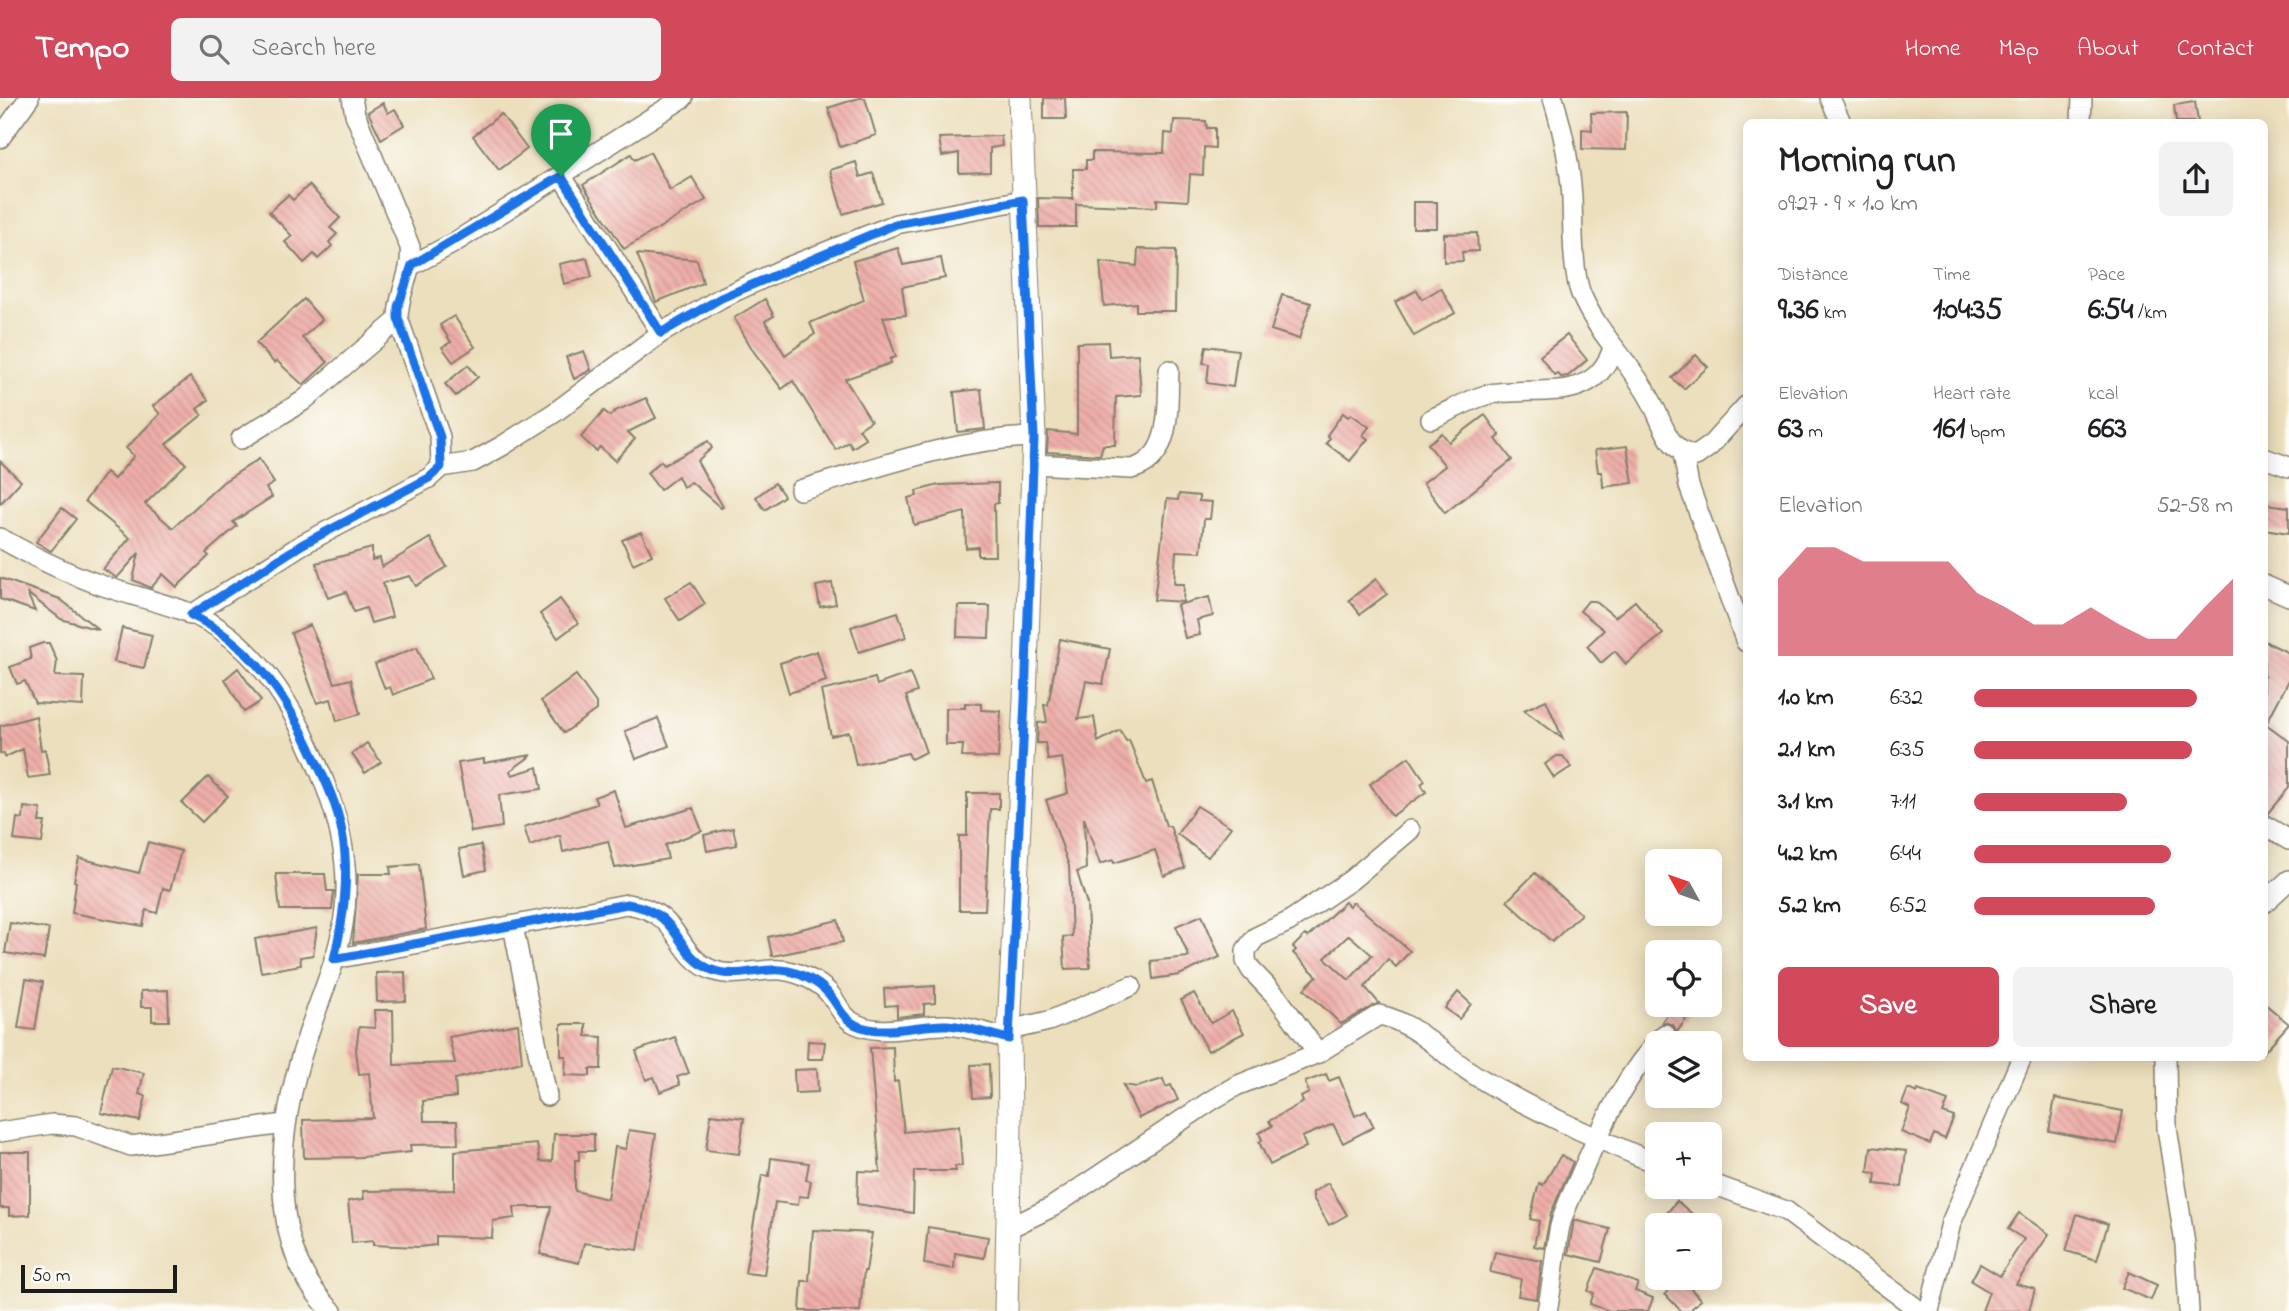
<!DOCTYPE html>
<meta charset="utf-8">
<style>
:root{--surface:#fff;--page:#f2f2f2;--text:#202124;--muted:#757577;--accent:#d1495b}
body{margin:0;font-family:"Indie Flower",sans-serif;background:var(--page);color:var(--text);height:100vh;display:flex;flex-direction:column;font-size:26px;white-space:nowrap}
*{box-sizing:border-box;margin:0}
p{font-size:23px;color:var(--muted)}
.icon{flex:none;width:38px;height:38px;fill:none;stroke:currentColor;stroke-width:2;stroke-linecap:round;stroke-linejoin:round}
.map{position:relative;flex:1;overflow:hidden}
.sheet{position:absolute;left:1743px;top:21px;width:525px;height:942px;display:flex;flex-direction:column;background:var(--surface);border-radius:10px;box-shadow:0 4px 18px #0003}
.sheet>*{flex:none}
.needle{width:46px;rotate:310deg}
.buttons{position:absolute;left:1645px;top:751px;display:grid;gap:14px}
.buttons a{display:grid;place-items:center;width:77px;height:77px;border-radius:10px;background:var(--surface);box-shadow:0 4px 18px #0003;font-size:35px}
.scale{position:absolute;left:21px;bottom:18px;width:156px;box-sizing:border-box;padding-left:7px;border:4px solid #1c1c1c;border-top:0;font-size:19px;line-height:24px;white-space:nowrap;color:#1c1c1c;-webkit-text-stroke:5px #fdfcf7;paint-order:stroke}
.pin{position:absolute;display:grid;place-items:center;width:60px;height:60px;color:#fff;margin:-72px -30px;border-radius:50% 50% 50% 0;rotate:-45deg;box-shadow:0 0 7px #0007}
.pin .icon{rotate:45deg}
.round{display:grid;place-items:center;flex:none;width:74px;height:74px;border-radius:10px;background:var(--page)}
.head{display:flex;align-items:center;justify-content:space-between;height:119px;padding:0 35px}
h1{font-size:38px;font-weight:800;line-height:52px}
.figures{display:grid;grid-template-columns:repeat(3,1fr);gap:10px;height:119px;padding:7px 35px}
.figures div{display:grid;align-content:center}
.figures b{font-size:30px;font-weight:800}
.figures small{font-size:19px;font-weight:400}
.figures p{font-size:19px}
.chart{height:196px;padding:14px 35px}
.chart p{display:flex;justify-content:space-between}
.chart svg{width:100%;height:126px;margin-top:7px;fill:var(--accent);opacity:.7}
.cta{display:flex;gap:14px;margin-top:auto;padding:14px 35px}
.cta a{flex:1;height:80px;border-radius:10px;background:var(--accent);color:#fff;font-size:28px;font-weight:800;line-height:80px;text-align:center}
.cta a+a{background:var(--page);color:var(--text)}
ul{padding:0 35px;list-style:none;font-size:23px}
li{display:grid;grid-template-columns:112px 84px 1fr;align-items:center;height:52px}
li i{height:18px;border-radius:9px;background:var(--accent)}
header{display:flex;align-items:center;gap:42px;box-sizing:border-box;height:98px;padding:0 35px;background:var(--accent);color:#fff}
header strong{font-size:33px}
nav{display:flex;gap:38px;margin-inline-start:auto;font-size:24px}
.search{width:490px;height:63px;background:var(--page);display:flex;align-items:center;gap:18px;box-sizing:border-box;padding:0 24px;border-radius:10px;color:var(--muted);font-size:26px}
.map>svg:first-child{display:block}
.building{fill:url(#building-back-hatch);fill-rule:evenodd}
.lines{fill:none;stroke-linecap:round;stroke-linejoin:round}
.minor-casing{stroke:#847e6c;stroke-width:22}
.tertiary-casing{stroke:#847e6c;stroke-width:25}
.minor{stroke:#fff;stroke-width:19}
.tertiary{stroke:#fff;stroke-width:23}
.route-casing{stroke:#fff;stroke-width:14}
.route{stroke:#1a73e8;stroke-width:9}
</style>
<header>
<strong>Tempo</strong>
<div class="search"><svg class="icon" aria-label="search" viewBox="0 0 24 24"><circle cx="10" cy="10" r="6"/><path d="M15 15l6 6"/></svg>Search here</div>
<nav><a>Home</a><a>Map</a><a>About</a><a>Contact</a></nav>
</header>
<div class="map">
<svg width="2289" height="1213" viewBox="0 0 2289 1213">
<defs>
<pattern id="building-back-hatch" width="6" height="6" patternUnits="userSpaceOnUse" patternTransform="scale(1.75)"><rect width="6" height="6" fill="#eeaea9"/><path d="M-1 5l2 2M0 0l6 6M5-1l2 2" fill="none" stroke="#cc9591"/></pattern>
</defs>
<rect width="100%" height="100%" fill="#fdfcf7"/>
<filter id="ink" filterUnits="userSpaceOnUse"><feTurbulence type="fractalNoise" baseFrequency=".0143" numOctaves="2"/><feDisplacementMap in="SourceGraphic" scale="14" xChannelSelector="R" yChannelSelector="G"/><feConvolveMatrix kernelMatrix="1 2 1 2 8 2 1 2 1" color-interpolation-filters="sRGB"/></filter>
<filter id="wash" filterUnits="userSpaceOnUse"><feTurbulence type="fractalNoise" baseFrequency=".00686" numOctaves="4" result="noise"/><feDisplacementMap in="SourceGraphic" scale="28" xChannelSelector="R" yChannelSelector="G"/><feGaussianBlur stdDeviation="1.57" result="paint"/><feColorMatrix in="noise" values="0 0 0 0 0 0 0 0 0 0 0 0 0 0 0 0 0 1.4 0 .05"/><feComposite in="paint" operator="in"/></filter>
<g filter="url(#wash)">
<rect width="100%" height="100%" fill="#ecdfbd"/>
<g id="blocks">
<g class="building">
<polygon points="859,0 865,0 876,37 840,49 828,10"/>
<polygon points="1044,0 1065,0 1066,21 1044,21"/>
<polygon points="2195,4 2198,24 2176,24 2174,7"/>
<polygon points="383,5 388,15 395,11 404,27 381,41 368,14"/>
<polygon points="1627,14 1626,52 1582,51 1582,31 1592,32 1591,15"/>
<polygon points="501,16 527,51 499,72 473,38"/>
<polygon points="1174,22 1206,23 1207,30 1215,30 1215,50 1204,49 1203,77 1190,76 1188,103 1157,101 1157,109 1076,106 1076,129 1039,129 1038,100 1073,101 1073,71 1086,71 1086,62 1092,62 1092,54 1164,55 1165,35 1173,36"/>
<polygon points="1001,38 1002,48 990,50 990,74 959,75 959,55 942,58 939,40"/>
<polygon points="650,54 670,92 692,79 706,102 624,151 583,87 631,56 635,62"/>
<polygon points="856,64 860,79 873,75 882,104 843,116 830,72"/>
<polygon points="309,87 340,120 330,130 337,136 329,144 332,148 318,161 314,156 304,165 285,144 292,138 269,114 288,97 293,102"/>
<rect x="1413" y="104" width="24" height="26"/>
<polygon points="1477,135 1478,153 1462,154 1463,163 1444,164 1444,136"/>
<polygon points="898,150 903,167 941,160 945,180 902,189 906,217 883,219 896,259 890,261 891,265 845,281 871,323 859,331 866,341 852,350 849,344 836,352 793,283 782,291 754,254 734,220 765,201 774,218 765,223 785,257 815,236 810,225 864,202 853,163"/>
<polygon points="1138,151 1176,152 1175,213 1136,213 1136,205 1104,208 1100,164 1137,168"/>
<polygon points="637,156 697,162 703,185 656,204"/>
<polygon points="587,160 592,179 564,186 559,166"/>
<polygon points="1441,190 1455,215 1414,238 1395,204 1417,192 1422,201"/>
<polygon points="1282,197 1311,205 1299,241 1271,232"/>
<polygon points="304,201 322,222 302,240 328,264 303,287 277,263 274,265 256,245"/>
<polygon points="454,218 475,249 453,264 442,249 451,244 440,227"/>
<polygon points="1567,237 1587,262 1568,278 1561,279 1557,275 1554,277 1540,258"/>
<polygon points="1108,244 1109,258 1138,256 1141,297 1116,299 1115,347 1103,347 1100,357 1047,354 1048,333 1077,336 1077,245"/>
<polygon points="1206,248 1238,252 1233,289 1207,285 1209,266 1203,265"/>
<polygon points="584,253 591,272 574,281 566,259"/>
<polygon points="1696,257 1708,269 1684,291 1672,280"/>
<polygon points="468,267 478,279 456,298 445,286"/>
<polygon points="190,279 208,302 197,311 202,317 166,346 186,366 145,406 173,430 223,384 259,361 274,385 266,390 272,399 233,424 237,428 206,455 209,458 177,489 163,476 151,490 133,482 139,455 117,480 103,471 130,440 85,403 106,374 114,381 134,358 126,350 160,316 153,308"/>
<polygon points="981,291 985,331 958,334 954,294"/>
<polygon points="646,300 656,320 628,334 635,341 615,363 600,349 596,353 581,339 604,313 610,318 615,313"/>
<polygon points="1343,315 1348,319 1351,316 1369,329 1363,337 1368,341 1350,363 1326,345 1330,340 1327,337"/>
<polygon points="1485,317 1500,338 1496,341 1512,362 1445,415 1423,385 1445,368 1428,346 1442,335 1449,344"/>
<polygon points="708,343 712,350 697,363 723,409 721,410 691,384 683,389 678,378 660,392 647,375 661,363 664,367"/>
<polygon points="1627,348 1633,385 1603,389 1602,374 1598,374 1595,352"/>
<polygon points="0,363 21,383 0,406"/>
<polygon points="775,385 784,398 765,412 756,399"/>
<polygon points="998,385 998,405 994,406 995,458 978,458 978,449 966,450 965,414 914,427 908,400 917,398 916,393 939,387"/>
<polygon points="1179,396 1199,398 1199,403 1212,404 1210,421 1204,421 1201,454 1176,453 1174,486 1184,486 1183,504 1154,502 1167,401 1178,402"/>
<polygon points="2266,406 2289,409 2289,435 2264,431"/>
<polygon points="62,410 76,421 51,453 36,444"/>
<polygon points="641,434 652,457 633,466 622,442"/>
<polygon points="430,440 447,469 416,488 410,478 383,485 392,519 371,525 366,510 354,514 346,494 328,500 316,465 372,450 372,462 380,460 382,469"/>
<polygon points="0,480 60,501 99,532 61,521 27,495 35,513 0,501"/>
<polygon points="1376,481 1387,496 1360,516 1349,502"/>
<polygon points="691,484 705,506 680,523 665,500"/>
<polygon points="832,485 836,506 820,509 816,488"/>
<polygon points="1209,499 1213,518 1197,522 1200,537 1185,540 1177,507"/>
<polygon points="560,501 578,525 558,540 540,516"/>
<polygon points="1588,503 1595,503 1615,519 1635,503 1663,536 1626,566 1615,553 1601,565 1587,548 1604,532 1580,513"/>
<polygon points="958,508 990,508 989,540 957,539"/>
<polygon points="898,514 906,539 859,554 851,529"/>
<polygon points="310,527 335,585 351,581 360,616 337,623 331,601 317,605 291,535"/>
<polygon points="122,530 152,537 144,570 114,564"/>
<polygon points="1060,541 1110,551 1103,586 1086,583 1078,621 1094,619 1098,644 1120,632 1126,643 1129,642 1146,685 1152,683 1166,728 1170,728 1185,770 1164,778 1155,752 1114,765 1113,762 1100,766 1084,720 1086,771 1077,774 1087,806 1090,870 1065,871 1063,839 1072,838 1069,768 1046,702 1068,695 1062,660 1048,662 1045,645 1037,645 1038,625 1047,624 1044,607 1048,607"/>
<polygon points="2264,543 2289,555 2289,582 2266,626 2289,643 2289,690 2267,716 2264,715"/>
<polygon points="43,545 49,545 57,563 55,578 84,579 83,608 35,605 25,583 17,586 10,569 31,561 29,550"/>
<polygon points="417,549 431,581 393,597 390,589 385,591 375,566"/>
<polygon points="817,553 826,583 789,595 780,565"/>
<polygon points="238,570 261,603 244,614 225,581"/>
<polygon points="910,575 917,594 906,598 926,654 911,661 908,655 856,667 849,634 831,638 821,593 875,580 877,587"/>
<polygon points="576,577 596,605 596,612 564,635 541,603"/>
<polygon points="1546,602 1563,641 1524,612"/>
<polygon points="965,605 981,606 981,612 1001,613 998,660 962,659 963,647 946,647 946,610 965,610"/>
<polygon points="36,618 41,652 45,651 50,677 28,680 23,651 5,659 4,655 0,656 0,628"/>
<polygon points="658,620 669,648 636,661 625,633"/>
<polygon points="367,645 381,664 365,675 352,656"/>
<polygon points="532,657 510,673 512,677 538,669 542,691 499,697 502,729 471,734 458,665 484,661 484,665"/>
<polygon points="1557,658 1563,658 1571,669 1554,680 1545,666"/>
<polygon points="1409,659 1425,683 1421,686 1426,694 1392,718 1370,686"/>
<polygon points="208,679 228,698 202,724 182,705"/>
<polygon points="614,692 626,730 693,710 702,733 665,747 668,761 615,770 608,743 563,754 560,737 530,748 524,729 597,706 594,699"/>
<polygon points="967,695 999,695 999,711 990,711 985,812 959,812 959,738 967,738"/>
<polygon points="1197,708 1231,729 1208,759 1177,736"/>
<polygon points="24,709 41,711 39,724 45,724 42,745 14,742 17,720 23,721"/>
<polygon points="733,730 737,747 707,753 704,737"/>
<polygon points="148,744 181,753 170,792 163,790 157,815 146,812 143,828 72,815 76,784 74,783 79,760 139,775"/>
<polygon points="481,747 486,772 464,777 459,751"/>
<polygon points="419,766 426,831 353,845 358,776 391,776 390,769"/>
<polygon points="1535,775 1581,816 1552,844 1507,803"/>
<polygon points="276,776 325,776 327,793 334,793 332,812 280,812"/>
<path d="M1345 804 1349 808 1353 804 1410 853 1396 869 1388 861 1365 889 1379 905 1341 926 1304 891 1317 878 1293 855 1296 852 1293 849 1305 837 1308 839ZM1349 837 1372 857 1349 882 1325 860Z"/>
<polygon points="1202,817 1220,859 1179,877 1153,881 1151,863 1189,859 1176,828"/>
<polygon points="838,822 843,844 772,858 768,839"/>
<polygon points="10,825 49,831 44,861 5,855"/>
<polygon points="317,830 313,857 300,859 301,867 261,874 255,841"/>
<polygon points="405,874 406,903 377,904 376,875"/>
<polygon points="26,881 43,884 35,932 18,930"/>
<polygon points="935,888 935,905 924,906 924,916 897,919 897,907 885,908 884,891"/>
<polygon points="168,892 169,923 152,923 152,909 141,909 141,893"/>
<polygon points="1458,894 1471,906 1459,921 1445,910"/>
<polygon points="1194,895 1211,925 1232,913 1244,935 1208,953 1181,902"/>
<polygon points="2264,905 2289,926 2264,954"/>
<polygon points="1674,906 1691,914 1677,934 1673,927 1662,924"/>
<polygon points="374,912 393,912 394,967 455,965 449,939 518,926 522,964 455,981 456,999 423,1003 424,1023 457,1023 458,1046 410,1047 411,1054 361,1059 304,1060 303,1022 373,1020 369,975 359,976 356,952 359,929 375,930"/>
<polygon points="561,926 586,926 586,938 602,939 601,971 590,971 590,978 565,977 566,958 561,958"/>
<polygon points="675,939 689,975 677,979 680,987 660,994 654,979 646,982 636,953"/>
<polygon points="808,943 825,944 823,961 807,961"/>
<polygon points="893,949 894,984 898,983 904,1034 959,1028 962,1068 955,1068 956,1073 914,1073 913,1115 857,1106 858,1073 880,1074 870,950"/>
<polygon points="989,966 990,999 973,1000 971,967"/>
<polygon points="112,968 144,975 139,996 146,998 140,1023 101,1015"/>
<polygon points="817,971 818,994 795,995 794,972"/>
<polygon points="1326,976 1329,983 1339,979 1355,1018 1366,1013 1374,1029 1343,1045 1333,1026 1302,1039 1306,1049 1270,1067 1259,1044 1262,1042 1259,1035 1272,1028 1269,1023 1303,1004 1301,999 1309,995 1305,984"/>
<polygon points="1163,981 1166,989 1171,987 1178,1002 1139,1020 1123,987 1137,989"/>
<polygon points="1908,991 1917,995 1918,992 1948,1003 1943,1015 1954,1019 1945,1041 1934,1036 1930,1046 1901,1034 1910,1010 1902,1006"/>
<polygon points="2055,1000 2123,1013 2117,1046 2049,1033"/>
<polygon points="711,1016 744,1020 739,1056 706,1052"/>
<polygon points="629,1032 656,1036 638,1152 584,1145 579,1165 540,1156 551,1109 514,1109 515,1120 493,1123 492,1140 436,1138 436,1147 419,1149 373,1147 373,1143 352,1145 348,1103 364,1101 363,1093 455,1092 455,1053 537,1046 540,1064 552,1063 554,1036 594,1036 594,1053 579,1053 579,1062 575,1062 575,1093 607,1101 615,1049 626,1051"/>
<polygon points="1871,1049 1906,1053 1902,1089 1875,1086 1876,1075 1868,1074"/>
<polygon points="0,1054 30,1054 30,1117 9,1118 9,1110 0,1110"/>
<polygon points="1561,1057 1573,1064 1551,1115 1544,1150 1534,1148 1539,1123 1530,1121 1539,1085 1543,1087"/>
<polygon points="771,1060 809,1065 806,1082 811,1083 808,1099 799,1098 798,1107 775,1104 764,1177 745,1175 762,1077 769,1078"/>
<polygon points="1328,1085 1347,1117 1329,1127 1313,1100 1313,1094"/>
<polygon points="1677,1103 1705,1127 1657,1127"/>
<polygon points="2019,1115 2049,1136 2016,1186 2035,1191 2029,1213 1982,1213 1989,1194 1971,1183 1980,1166 2000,1178 2024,1141 2008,1131"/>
<polygon points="2077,1116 2108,1126 2097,1162 2066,1153"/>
<polygon points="1574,1122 1610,1131 1601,1164 1568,1156"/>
<polygon points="928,1129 988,1139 984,1160 955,1155 954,1171 924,1166"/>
<polygon points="813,1132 872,1135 866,1173 864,1173 860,1213 800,1213 802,1183 809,1183"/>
<polygon points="1495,1154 1542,1163 1537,1201 1518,1198 1521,1181 1490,1174"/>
<polygon points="1597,1170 1638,1185 1635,1193 1653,1200 1648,1213 1609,1213 1590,1206 1594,1195 1588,1193"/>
<polygon points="2129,1174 2157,1187 2151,1202 2122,1190"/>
<polygon points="1682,1181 1701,1202 1689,1213 1681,1213 1665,1196"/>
</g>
</g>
</g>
<g filter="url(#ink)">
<use href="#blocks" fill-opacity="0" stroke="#847e6c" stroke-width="2"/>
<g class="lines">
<defs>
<g id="minor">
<path d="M1553 0C1563 33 1570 66 1572 100 1573 126 1572 174 1581 196 1597 235 1629 263 1649 299 1663 322 1666 354 1696 358L1710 348 1746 308"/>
<polyline points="1830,0 1841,24"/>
<polyline points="2081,24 2082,0"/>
<polyline points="0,40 29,0"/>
<polyline points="561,77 661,235"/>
<polyline points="412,167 452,146 683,0"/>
<path d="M1431 321C1449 314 1468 302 1486 297 1534 286 1594 310 1613 250"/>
<polyline points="241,341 303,303 398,222"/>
<polyline points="1683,356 1689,388 1746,544"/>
<polyline points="2264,360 2289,369"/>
<path d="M1033 366 1131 371C1174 361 1167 306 1169 272"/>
<polyline points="441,369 473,364 502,348 554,315 661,235 721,200 783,171 896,126 1023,102"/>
<path d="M800 392C876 370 954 341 1034 339"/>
<path d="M0 440C32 458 66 475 101 487 139 501 187 508 220 531 261 560 289 603 309 648 335 705 354 763 343 827 336 867 318 904 306 943 279 1025 262 1147 332 1213"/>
<polyline points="2264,487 2289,498"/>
<path d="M191 517 303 446 429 380 441 369 440 339 398 220C398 194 413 176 410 149L355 16 352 0"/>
<polyline points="2264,727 2289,742"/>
<polyline points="2264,805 2289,782"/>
<polyline points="513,828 547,998"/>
<path d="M334 861 627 806C683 814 674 857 712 872 736 881 757 870 781 872 796 873 818 883 828 894 838 905 842 920 856 926 882 939 919 926 946 927 967 928 988 936 1009 941"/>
<polyline points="1009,932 1049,923 1131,888"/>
<polyline points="1318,955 1277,899 1251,872 1246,863 1246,852 1256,839 1288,824 1351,782 1410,732"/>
<polyline points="2166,959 2167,1030 2185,1146 2189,1213"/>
<polyline points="0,1034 52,1026 76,1028 131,1048 284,1026"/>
<polyline points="1710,1085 1786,1113 1920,1213"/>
<path d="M1007 1131 1052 1109 1212 1002 1236 988 1318 955 1379 917C1416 924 1446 960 1478 979 1535 1014 1596 1040 1657 1066"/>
<path d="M1547 1213C1553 1186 1554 1160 1559 1133 1562 1115 1573 1095 1580 1078 1603 1027 1625 975 1665 936"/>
<polyline points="1929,1213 1951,1125 2022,959"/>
</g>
<polyline id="tertiary" points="1006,1213 1010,1029 1009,932 1025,602 1034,339 1020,0"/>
</defs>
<use href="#minor" class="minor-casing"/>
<use href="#tertiary" class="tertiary-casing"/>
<use href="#minor" class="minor"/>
<use href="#tertiary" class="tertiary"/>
</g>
</g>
<g class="lines" filter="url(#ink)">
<defs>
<path id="route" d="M561 78 661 235 721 200 896 126 1023 102 1034 339 1025 602 1009 941C988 936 967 928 946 927 919 926 882 939 856 927 842 920 837 905 828 895 818 883 796 873 781 872 757 870 736 881 712 872 674 857 683 814 627 806L334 861C344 820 350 776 342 734 337 707 326 683 314 659 287 599 252 546 191 517L303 446 429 380 441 369 440 339 398 220V209L412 167Z"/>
</defs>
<use href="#route" class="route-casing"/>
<use href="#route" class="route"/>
</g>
</svg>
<div class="buttons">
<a><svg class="needle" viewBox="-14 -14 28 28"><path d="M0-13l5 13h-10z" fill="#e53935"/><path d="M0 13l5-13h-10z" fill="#757577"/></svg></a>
<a><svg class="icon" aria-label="locate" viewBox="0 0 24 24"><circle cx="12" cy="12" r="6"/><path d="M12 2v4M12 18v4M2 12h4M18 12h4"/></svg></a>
<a><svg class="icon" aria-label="layers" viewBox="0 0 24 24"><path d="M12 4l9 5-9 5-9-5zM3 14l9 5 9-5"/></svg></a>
<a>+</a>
<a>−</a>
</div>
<div class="scale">50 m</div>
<div class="pin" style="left:561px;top:78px;background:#1e9e55"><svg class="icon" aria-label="arrive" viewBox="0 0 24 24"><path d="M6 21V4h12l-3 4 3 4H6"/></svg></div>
<section class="sheet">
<div class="head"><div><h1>Morning run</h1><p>09:27 · 9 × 1.0 km</p></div><a class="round"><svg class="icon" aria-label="share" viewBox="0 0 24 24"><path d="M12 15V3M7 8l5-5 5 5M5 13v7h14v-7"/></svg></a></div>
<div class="figures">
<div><p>Distance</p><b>9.36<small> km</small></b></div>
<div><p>Time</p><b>1:04:35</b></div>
<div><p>Pace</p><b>6:54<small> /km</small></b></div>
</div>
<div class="figures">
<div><p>Elevation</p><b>63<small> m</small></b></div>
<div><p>Heart rate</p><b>161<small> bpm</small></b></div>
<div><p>kcal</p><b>663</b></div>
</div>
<div class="chart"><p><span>Elevation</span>52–58 m</p>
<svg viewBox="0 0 160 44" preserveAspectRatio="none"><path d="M0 44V17L10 6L20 6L30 11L40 11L50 11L60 11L70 22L80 27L90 33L100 33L110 27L120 33L130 38L140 38L150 27L160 17V44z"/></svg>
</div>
<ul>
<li><b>1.0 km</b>6:32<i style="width:86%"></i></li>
<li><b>2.1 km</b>6:35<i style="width:84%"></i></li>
<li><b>3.1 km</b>7:11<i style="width:59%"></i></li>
<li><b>4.2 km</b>6:44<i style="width:76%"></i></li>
<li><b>5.2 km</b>6:52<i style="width:70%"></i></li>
</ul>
<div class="cta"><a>Save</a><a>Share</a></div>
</section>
</div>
